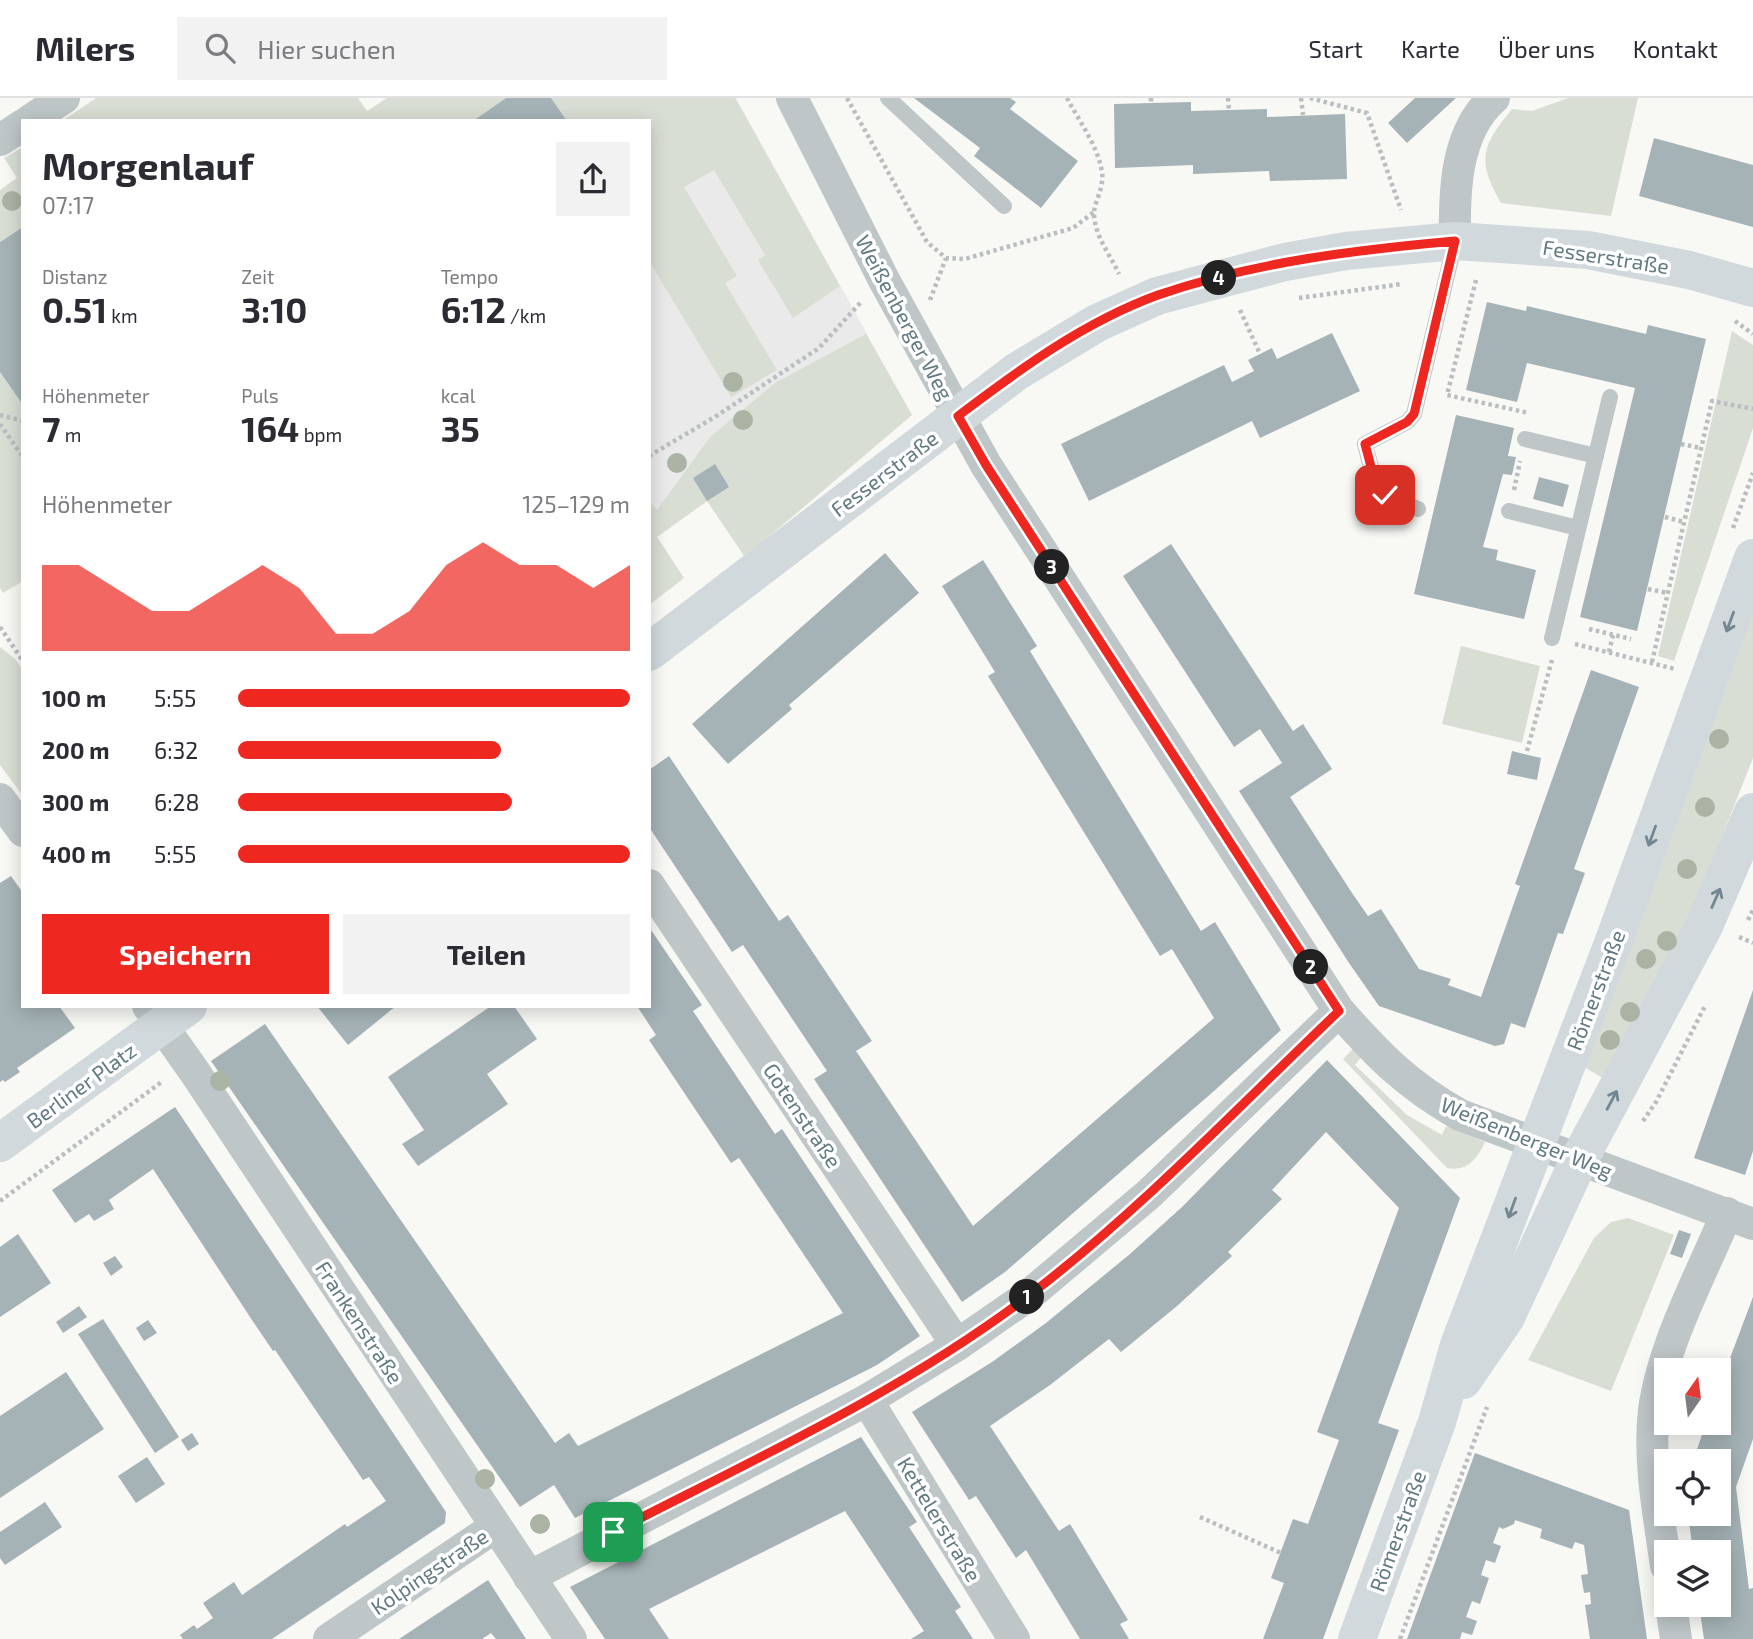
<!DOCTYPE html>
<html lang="de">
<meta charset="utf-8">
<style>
:root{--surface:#fff;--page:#f2f2f3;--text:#2b2b33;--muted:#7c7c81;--line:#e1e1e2;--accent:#ee2720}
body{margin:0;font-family:"Exo 2",sans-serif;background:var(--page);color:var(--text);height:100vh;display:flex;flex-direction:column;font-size:26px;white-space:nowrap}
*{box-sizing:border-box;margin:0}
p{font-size:23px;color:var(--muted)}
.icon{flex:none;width:38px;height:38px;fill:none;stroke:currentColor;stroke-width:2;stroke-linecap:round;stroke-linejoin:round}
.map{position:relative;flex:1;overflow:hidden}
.side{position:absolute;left:21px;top:21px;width:630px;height:889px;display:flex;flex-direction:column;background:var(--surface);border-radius:0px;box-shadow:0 4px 18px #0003}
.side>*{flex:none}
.needle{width:46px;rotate:14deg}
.buttons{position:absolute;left:1654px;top:1260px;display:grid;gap:14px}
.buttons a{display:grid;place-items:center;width:77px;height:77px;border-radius:0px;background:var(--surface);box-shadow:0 4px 18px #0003;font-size:35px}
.pin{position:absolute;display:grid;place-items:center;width:60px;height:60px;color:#fff;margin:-30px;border-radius:14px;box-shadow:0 4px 10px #0006}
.km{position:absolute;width:35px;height:35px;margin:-18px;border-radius:50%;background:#222;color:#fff;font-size:19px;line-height:35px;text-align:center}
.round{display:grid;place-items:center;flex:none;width:74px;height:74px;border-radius:0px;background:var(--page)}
.headline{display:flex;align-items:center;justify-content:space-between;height:119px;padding:0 21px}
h1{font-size:38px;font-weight:700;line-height:52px}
.metrics{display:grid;grid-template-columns:repeat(3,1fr);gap:10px;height:119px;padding:7px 21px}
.metrics div{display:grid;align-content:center}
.metrics b{font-size:35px;font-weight:700}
.metrics small{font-size:19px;font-weight:400}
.metrics p{font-size:19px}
.chart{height:196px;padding:14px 21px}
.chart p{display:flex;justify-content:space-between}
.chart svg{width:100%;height:126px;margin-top:7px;fill:var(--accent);opacity:.7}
.action{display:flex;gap:14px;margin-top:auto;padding:14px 21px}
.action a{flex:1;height:80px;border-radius:0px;background:var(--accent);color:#fff;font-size:28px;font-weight:700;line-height:80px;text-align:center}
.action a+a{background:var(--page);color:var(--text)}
ul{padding:0 21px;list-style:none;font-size:23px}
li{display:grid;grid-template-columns:112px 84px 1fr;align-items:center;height:52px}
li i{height:18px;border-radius:9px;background:var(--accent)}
header{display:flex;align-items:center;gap:42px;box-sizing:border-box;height:98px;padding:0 35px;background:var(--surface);border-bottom:2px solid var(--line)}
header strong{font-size:33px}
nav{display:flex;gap:38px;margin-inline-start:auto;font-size:24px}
.search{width:490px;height:63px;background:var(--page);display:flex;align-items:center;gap:18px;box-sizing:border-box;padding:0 24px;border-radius:0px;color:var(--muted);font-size:26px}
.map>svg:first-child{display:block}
.built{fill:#e9eae9}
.green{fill:#d9ded4}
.building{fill:#a5b3b6}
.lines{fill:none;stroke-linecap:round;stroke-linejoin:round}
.path{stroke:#b9bec0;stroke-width:4.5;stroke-dasharray:3.5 3.5;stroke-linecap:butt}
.lane{stroke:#bec6c8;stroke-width:16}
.street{stroke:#bec6c8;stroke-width:32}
.secondary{stroke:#d2d9dc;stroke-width:38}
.primary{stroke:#d2d9dc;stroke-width:38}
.tree{fill:#aab3a4}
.oneway{stroke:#728890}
.route-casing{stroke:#fff;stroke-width:14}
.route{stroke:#ee2720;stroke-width:9}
.labels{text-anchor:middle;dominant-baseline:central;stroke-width:7;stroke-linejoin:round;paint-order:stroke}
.street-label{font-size:21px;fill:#617a82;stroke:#fff}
</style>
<header>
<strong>Milers</strong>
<div class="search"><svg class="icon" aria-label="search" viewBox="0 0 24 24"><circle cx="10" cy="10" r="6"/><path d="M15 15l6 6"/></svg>Hier suchen</div>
<nav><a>Start</a><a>Karte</a><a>Über uns</a><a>Kontakt</a></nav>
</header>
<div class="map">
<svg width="1753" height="1541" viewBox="0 0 1753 1541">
<rect width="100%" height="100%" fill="#f8f8f5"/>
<polygon class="built" points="387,0 736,0 912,317 745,459 707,403 657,439 684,480 649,507 649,23 353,23"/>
<g class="green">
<polygon points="96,0 358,0 367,13 387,0 506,0 473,23 62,23"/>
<polygon points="551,0 735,0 840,188 793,220 758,162 765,157 714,72 684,89 737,178 725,185 777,272 731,299 649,163 649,23 567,23"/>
<path d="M1568 0H1638L1611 118 1501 105C1476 62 1482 48 1512 11L1532 13Z"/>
<polygon points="23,49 23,129 0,144 0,92 17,80 4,60"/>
<polygon points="1732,233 1753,247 1753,330 1674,563 1658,558"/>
<polygon points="866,236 912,317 745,459 707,403 657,439 684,480 649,507 649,403 657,412 710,339 775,285"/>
<polygon points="0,274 23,307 23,483 3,495 0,490"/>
<polygon points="1753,496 1753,660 1685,832 1606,982 1584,969"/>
<polygon points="1461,548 1540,568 1522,645 1442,626"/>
<polygon points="0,549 15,561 23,572 23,698 0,667"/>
<path d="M1354 950 1362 958 1355 967 1407 1017 1442 1037 1446 1028 1485 1044C1477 1061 1467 1074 1447 1070L1343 961Z"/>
<polygon points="1628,1120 1674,1137 1611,1293 1528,1262 1594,1140 1611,1124"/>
</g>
<g class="building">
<polygon points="506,0 551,0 567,23 473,23"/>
<polygon points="914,0 1010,0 1016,4 1010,11 1078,63 1041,110 974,58 980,50"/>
<polygon points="1415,0 1456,0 1407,45 1388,25"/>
<polygon points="1191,4 1191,13 1267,11 1267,19 1345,16 1347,81 1270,83 1269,73 1193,76 1193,67 1115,70 1114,6"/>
<polygon points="1654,40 1753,67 1753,129 1639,98"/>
<polygon points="23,129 23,307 0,274 0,144"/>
<polygon points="1487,204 1526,213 1527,208 1646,236 1648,227 1706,241 1637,533 1580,519 1635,290 1527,265 1517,304 1466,292"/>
<polygon points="1332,235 1360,293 1260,340 1252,323 1089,403 1061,346 1224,267 1232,284 1254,273 1248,262 1272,250 1277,261"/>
<polygon points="1456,317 1514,330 1508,358 1516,359 1512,377 1503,376 1483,449 1498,452 1496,462 1536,472 1524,521 1414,496"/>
<polygon points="715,366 729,389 707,403 693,380"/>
<polygon points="1539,379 1569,387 1563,409 1533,401"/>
<polygon points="1171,446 1293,633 1303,626 1332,671 1290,699 1352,795 1368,818 1381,811 1419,871 1451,881 1448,887 1481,899 1520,788 1515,786 1591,572 1639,589 1574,771 1585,775 1563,836 1558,835 1525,930 1511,925 1504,946 1495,948 1379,908 1349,865 1239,693 1282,665 1260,631 1234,649 1123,478"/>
<polygon points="885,455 919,495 789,607 792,611 728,666 692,626"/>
<polygon points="983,462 1037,548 1030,553 1201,833 1215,824 1281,932 1214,993 1005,1174 962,1204 814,981 827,973 743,847 732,854 649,729 649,672 669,658 779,823 788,817 872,943 856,953 973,1128 1214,920 1172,851 1160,858 988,578 995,574 942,488"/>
<polygon points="1512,653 1541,660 1537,682 1507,676"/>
<polygon points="11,778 23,795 23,908 59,908 75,930 17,970 20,974 5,984 3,982 0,984 0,785"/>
<polygon points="649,829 702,907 693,913 775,1036 782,1031 920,1238 877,1267 575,1420 554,1387 520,1409 211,963 265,926 555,1345 569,1335 578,1348 843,1215 739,1060 731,1065 649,942 656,937 637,908 649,908"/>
<polygon points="1753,892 1753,1053 1745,1077 1694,1060"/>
<polygon points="317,908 396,908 348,947"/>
<polygon points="491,908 514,908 537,941 487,976 508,1006 418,1068 402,1046 424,1032 388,979"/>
<polygon points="1327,962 1460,1100 1378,1325 1399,1332 1323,1541 1263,1541 1284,1485 1271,1480 1293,1421 1308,1426 1339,1342 1317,1334 1399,1110 1326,1034 1272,1092 1282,1101 1228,1154 1232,1158 1177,1208 1121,1254 1109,1241 1050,1287 990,1328 1059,1433 1070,1426 1128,1522 1120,1526 1129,1541 1080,1541 1026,1452 1016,1460 976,1398 969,1402 912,1314 992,1264 1046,1225 1130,1156 1182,1109"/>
<polygon points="175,1009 446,1414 445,1425 272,1541 183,1541 180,1537 194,1527 197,1531 213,1520 203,1505 234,1484 242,1497 329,1437 345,1426 347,1429 386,1403 369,1379 363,1382 275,1252 273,1253 252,1222 153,1071 109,1102 114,1111 94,1123 89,1116 75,1125 52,1092"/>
<polygon points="1679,1132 1691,1136 1682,1160 1670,1156"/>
<polygon points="18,1136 51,1185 0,1219 0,1149"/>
<polygon points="115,1158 123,1169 111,1178 103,1165"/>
<polygon points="1753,1199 1753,1341 1736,1389 1749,1491 1753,1490 1753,1541 1704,1541 1699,1507 1718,1507 1718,1454 1693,1454 1688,1416 1718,1416 1718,1363 1693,1363 1706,1325 1718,1325 1718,1292"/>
<polygon points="79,1208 87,1219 63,1235 56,1224"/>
<polygon points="103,1221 179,1339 155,1355 78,1236"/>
<polygon points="148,1222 157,1235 144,1243 136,1230"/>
<polygon points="66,1274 104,1331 0,1400 0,1318"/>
<polygon points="192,1335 199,1346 188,1353 181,1342"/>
<polygon points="861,1339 917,1424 909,1429 961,1509 955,1513 973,1541 911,1541 924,1533 845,1413 649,1511 669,1541 605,1541 570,1489"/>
<polygon points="1475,1355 1629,1412 1647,1541 1590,1541 1585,1507 1591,1506 1590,1494 1584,1495 1581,1477 1588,1476 1584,1447 1575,1444 1572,1451 1540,1440 1542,1431 1515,1422 1514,1426 1503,1431 1499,1429 1493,1445 1501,1448 1495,1465 1486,1462 1481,1477 1489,1480 1480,1506 1472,1503 1466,1519 1477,1523 1472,1537 1462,1534 1460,1541 1407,1541"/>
<polygon points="147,1359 165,1386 136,1405 118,1378"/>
<polygon points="45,1404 62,1429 5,1467 0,1460 0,1434"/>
<polygon points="488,1482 526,1541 496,1541 491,1535 482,1541 399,1541"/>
</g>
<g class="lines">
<g class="path">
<polyline points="847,0 927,144 946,160 965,161 1073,130 1094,114"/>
<path d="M1067 0C1079 23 1098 48 1102 74 1104 92 1094 103 1094 116 1095 139 1110 156 1119 176"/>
<polyline points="1151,0 1151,5"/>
<polyline points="1228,0 1229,12"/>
<polyline points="1301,0 1303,17"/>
<polyline points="1310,0 1367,15 1401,112"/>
<polyline points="1476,182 1447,297 1529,315"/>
<polyline points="1299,200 1402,186"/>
<polyline points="930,202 946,160"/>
<polyline points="1240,212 1260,256"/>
<polyline points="1735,223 1753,236"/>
<polyline points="0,317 23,323"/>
<polyline points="0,326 23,359"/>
<polyline points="1681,346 1701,350"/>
<polyline points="649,358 718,317 819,250 862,203"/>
<polyline points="1514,392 1520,363"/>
<polyline points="1665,419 1684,424"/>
<polyline points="1733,430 1753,375"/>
<polyline points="1648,491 1668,495"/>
<polyline points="0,529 23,563"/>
<polyline points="1589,531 1631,541"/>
<polyline points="1575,546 1675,571"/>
<polyline points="1609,554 1613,537"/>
<polyline points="1652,564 1712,303 1753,311"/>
<polyline points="1527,653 1552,562"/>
<polyline points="1748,822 1753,812"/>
<polyline points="1739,839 1753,845"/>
<polyline points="1643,1023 1656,1004 1705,908"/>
<polyline points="0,1103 163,983"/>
<polyline points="1200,1419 1281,1455"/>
<polyline points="1400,1541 1487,1309"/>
</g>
<g class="lane">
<polyline points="888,0 1004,108"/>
<polyline points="1525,341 1596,358"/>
<path d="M1418 411C1375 395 1376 389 1365 346L1407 324 1414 316 1455 144"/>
<polyline points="1509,413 1578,430"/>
<polyline points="1552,540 1610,299"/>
</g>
<g class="street">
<path d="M792 0 884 182 986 367 1339 913C1380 959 1406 986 1460 1017L1753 1126"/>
<polyline points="29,23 64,0"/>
<polyline points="0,42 23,27"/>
<path d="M1455 143C1454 95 1455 34 1494 0"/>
<polyline points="0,701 23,733"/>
<polyline points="649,787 957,1247"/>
<polyline points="148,908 194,973 571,1541"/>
<polyline points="867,1302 1014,1541"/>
<path d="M1666 1468C1659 1418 1648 1363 1654 1312 1663 1246 1701 1177 1727 1115"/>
<polyline points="529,1479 867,1302 957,1247 1029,1197 1149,1096 1339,913"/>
<polyline points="1671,1507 1676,1541"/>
<polyline points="329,1541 495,1429"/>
</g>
<g class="secondary">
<polyline points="1463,1282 1506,1219 1579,1062 1704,828 1753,714"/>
<polyline points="1357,1541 1437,1324 1459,1247 1612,848 1753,460"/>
</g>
<g class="primary">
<polyline points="649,554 1016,274 1097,225 1157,198 1285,164 1346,153 1455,143 1588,152 1689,172 1753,190"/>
<polyline points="0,1045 188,908"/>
</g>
</g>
<g class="tree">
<circle cx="12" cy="103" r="10"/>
<circle cx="733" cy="284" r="10"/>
<circle cx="743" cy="322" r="10"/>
<circle cx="677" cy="365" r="10"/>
<circle cx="1719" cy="641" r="10"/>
<circle cx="1705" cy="709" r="10"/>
<circle cx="1687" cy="771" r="10"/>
<circle cx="1667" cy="843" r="10"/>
<circle cx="1646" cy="861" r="10"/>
<circle cx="1630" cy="914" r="10"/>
<circle cx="1610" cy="942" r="10"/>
<circle cx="220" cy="983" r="10"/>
<circle cx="485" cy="1381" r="10"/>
<circle cx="540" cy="1426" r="10"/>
</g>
<defs><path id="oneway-shaft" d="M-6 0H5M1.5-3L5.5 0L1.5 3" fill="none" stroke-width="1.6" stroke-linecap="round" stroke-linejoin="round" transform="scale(1.75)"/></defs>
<g class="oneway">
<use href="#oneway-shaft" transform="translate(1730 524) rotate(110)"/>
<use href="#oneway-shaft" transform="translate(1652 738) rotate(110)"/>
<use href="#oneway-shaft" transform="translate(1716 800) rotate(-66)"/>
<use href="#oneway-shaft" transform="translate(1612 1002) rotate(-62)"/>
<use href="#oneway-shaft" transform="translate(1512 1110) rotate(110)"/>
</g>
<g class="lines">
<defs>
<path id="route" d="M613 1434C755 1361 904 1293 1031 1196 1142 1111 1238 1009 1339 913L986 367 958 318C1020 271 1084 224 1158 197 1254 164 1355 152 1455 143L1414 316 1407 324 1365 346 1374 380 1385 397"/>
</defs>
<use href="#route" class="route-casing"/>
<use href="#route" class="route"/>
</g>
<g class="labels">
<g class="street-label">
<text transform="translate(1606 158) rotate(9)">Fesserstraße</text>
<text transform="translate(905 219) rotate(62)">Weißenberger Weg</text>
<text transform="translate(884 375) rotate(-37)">Fesserstraße</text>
<text transform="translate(1595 892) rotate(-69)">Römerstraße</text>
<text transform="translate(81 987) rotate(-36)">Berliner Platz</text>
<text transform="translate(803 1017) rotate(56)">Gotenstraße</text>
<text transform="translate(1527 1039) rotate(22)">Weißenberger Weg</text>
<text transform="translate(360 1224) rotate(57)">Frankenstraße</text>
<text transform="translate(940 1421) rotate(59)">Kettelerstraße</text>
<text transform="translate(1397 1433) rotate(-70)">Römerstraße</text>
<text transform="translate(429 1473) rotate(-34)">Kolpingstraße</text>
</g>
</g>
</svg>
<div class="buttons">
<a><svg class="needle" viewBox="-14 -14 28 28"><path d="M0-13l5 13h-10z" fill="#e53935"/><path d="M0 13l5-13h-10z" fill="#7c7c81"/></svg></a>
<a><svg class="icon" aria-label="locate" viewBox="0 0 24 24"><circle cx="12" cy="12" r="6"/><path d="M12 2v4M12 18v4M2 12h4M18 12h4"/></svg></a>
<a><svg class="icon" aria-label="layers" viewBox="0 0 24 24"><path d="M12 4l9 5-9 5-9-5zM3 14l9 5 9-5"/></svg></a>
</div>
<div class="pin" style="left:613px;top:1434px;background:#1e9e55"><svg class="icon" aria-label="arrive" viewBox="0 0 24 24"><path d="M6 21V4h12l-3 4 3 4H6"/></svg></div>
<div class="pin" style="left:1385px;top:397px;background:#d93025"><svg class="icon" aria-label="check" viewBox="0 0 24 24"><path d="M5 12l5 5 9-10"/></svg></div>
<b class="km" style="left:1027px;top:1199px">1</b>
<b class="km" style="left:1311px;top:869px">2</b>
<b class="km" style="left:1052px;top:469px">3</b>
<b class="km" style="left:1219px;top:180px">4</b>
<section class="side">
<div class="headline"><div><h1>Morgenlauf</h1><p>07:17</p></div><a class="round"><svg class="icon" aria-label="share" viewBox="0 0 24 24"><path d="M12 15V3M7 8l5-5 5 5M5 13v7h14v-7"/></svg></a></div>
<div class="metrics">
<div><p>Distanz</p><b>0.51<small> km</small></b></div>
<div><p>Zeit</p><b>3:10</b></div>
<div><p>Tempo</p><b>6:12<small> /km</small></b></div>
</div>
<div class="metrics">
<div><p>Höhenmeter</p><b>7<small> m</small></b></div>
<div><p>Puls</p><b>164<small> bpm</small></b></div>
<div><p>kcal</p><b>35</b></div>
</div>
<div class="chart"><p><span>Höhenmeter</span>125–129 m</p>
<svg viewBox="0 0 160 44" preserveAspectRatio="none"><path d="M0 44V14L10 14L20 22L30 30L40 30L50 22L60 14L70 22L80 38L90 38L100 30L110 14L120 6L130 14L140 14L150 22L160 14V44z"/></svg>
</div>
<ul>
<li><b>100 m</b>5:55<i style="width:100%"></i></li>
<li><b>200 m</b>6:32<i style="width:67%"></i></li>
<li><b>300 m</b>6:28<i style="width:70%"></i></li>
<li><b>400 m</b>5:55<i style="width:100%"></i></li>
</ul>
<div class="action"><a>Speichern</a><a>Teilen</a></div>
</section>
</div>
